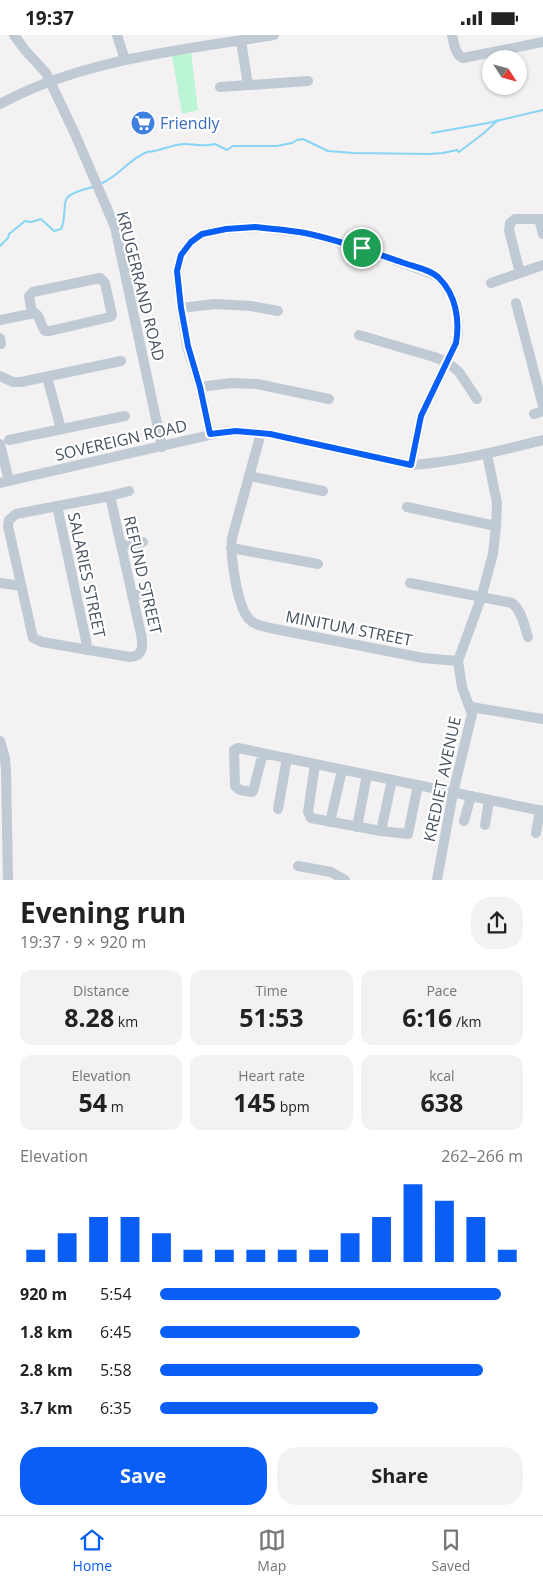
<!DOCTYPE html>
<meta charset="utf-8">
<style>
:root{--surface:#fff;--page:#f2f2f2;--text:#222;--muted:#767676;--line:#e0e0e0;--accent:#095ff5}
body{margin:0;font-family:"Open Sans",sans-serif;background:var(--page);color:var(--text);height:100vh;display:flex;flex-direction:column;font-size:19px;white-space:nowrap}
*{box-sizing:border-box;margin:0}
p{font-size:16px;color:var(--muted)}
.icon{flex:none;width:28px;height:28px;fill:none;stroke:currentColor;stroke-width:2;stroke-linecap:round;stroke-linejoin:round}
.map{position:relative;height:845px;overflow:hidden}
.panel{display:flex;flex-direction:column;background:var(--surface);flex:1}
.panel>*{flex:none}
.needle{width:32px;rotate:126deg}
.tools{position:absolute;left:482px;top:15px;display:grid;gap:10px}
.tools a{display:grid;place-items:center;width:45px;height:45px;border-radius:50%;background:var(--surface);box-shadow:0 1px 4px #0004;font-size:25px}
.pin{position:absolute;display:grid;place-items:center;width:42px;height:42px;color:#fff;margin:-21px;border:2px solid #fff;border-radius:50%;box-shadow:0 1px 5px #0007}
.round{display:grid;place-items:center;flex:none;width:52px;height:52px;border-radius:20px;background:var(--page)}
.head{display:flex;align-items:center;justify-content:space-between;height:85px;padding:0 20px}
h1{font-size:28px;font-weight:700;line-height:38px}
.stats{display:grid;grid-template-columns:repeat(3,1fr);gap:8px;height:85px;padding:5px 20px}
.stats div{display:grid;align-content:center;border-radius:12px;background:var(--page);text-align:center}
.stats b{font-size:25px;font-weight:700}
.stats small{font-size:14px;font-weight:400}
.stats p{font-size:14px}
.chart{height:140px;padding:10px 20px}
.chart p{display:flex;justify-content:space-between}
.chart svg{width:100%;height:90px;margin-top:5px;stroke:var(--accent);stroke-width:6}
.primary-button{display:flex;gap:10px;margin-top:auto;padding:10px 20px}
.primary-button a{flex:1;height:58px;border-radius:20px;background:var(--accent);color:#fff;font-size:20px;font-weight:700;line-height:58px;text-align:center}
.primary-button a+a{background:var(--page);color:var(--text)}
ul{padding:0 20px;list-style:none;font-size:16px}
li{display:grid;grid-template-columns:80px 60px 1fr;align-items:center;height:38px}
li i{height:12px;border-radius:6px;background:var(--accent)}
.status{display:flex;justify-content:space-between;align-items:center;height:35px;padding:0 25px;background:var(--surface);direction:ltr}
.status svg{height:14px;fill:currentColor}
.menu{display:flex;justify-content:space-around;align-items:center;height:70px;border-top:1px solid var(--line);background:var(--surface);font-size:14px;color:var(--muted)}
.menu a{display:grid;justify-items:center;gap:2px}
.menu .on{color:var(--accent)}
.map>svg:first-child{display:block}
.green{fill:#bcf4d6}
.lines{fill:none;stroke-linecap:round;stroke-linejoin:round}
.stream{stroke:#86d5f4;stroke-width:2}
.minor{stroke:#c0cad4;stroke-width:10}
.route-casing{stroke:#fff;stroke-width:10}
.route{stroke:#095ff5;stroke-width:6}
.labels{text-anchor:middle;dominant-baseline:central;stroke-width:4.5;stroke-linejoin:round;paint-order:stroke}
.shop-label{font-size:16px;fill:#366cbe;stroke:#fff;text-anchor:start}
.street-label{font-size:16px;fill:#475260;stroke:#fff}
</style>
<div class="status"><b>19:37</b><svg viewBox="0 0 49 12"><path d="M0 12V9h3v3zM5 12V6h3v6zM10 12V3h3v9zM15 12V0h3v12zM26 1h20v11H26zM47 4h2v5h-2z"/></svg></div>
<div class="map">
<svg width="543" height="845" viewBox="0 0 543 845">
<rect width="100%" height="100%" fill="#f3f1f1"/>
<polygon class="green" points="191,17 198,75 182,79 172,21"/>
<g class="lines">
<g class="stream">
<polyline points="432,98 488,88 543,75"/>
<path d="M102 148C119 141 129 124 147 117 150 116 151 117 154 116 165 114 174 109 185 109 195 109 206 112 215 109L227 115 233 111H277L292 108 297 105 303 104 328 116 354 118 429 119 443 118 457 115 459 117 484 98 498 85"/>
<path d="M0 211 8 203 9 199 25 186 31 187 41 184 54 196 61 194C66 185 63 167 67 163 72 157 85 154 93 152"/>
</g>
<g class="minor">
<polyline points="14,0 25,15 46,38 75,99 115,192 162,412"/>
<polyline points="117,0 125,25"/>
<path d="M452 0C454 8 455 20 463 23L543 7"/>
<polyline points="241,6 248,50"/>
<polyline points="220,52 308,46"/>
<path d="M0 69C82 24 183 15 274 0"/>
<polyline points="539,184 543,199"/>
<polyline points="520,238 509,195 510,188 515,184 543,184"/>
<polyline points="491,248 543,230"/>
<polyline points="516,268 543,371"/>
<polyline points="181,273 215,269 251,271 278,276"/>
<path d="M0 285 35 278C41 282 40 290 45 296H50L110 282 112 280 105 248 100 243 33 257 29 261 32 278"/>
<polyline points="359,300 434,322 447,327 459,337 477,364"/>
<polyline points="0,303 1,309"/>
<polyline points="0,341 13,347 21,347 121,326"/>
<polyline points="47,342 61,394"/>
<polyline points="200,352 231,348 257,349 329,364"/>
<polyline points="534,379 543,376"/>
<path d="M261 398 232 503C230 520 237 571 249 584 254 590 263 591 270 593L423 623 458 626"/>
<polyline points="210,399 200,352 187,311 181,273 177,236 181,220 191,207 202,199 226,194 255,192 305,198 362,213 427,237 438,242 444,249 453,264 457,280 458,298 456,308 421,381 411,430"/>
<polyline points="9,405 125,381"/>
<polyline points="0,409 9,446"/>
<polyline points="249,441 323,456"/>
<path d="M0 448 223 397 236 396 270 399 411 430C456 427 499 416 543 405"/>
<path d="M110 461 141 599C143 610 144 621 130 622L42 607 33 603 8 491 9 485 16 479Z"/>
<polyline points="110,461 129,456"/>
<polyline points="57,471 88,615"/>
<polyline points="407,472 496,491"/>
<polyline points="121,511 143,507"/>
<polyline points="231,513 318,529"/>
<polyline points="0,548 21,551"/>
<path d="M410 548 512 568C522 576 524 590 528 602"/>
<polyline points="132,561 145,558"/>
<polyline points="471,672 543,684"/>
<polyline points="0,706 5,723 6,736 8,845"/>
<polyline points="263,718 253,756 252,757 240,755 235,751 234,715 238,713 543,776"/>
<polyline points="315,729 308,777 311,783 381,796 408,799 418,750"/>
<polyline points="278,774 287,723"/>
<polyline points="464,786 471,761"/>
<polyline points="330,787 342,735"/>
<polyline points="485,790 489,765"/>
<polyline points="357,792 367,740"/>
<polyline points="381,796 392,745"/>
<polyline points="536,798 540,775"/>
<polyline points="298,831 331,837 345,845"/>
<polyline points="437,845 453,758 472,679 462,652 458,626 481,563 493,519 496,491 497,468 487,419"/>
</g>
</g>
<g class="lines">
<defs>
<path id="route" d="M255 192C272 194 289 195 305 198 339 205 372 217 404 228 415 232 431 235 439 243 456 260 460 285 456 308L421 381 411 430 270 399 236 396 210 399 200 352 188 311 181 273 177 236 181 220 191 207 202 199 226 194Z"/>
</defs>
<use href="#route" class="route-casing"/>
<use href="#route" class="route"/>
</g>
<defs>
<symbol id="supermarket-disc" viewBox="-11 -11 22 22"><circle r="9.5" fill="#3f7fe0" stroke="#fff"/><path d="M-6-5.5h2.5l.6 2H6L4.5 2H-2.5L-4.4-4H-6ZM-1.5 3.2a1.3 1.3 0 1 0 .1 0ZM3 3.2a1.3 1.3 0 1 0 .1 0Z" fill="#fff"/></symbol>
</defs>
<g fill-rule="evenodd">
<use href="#supermarket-disc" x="129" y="74" width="28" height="28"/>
</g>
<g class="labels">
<g class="shop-label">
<text x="160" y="88">Friendly</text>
</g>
<g class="street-label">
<text transform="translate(141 251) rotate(76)">KRUGERRAND ROAD</text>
<text transform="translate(121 405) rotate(-13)">SOVEREIGN ROAD</text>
<text transform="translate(87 540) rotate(78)">SALARIES STREET</text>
<text transform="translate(143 540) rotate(77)">REFUND STREET</text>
<text transform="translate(349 593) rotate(11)">MINITUM STREET</text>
<text transform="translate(442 744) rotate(-78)">KREDIET AVENUE</text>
</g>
</g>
</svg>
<div class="tools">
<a><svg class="needle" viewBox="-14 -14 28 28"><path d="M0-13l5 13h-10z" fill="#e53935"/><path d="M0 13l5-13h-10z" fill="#767676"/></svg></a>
</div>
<div class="pin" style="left:362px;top:213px;background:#1e9e55"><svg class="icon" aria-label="arrive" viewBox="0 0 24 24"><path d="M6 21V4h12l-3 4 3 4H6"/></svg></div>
</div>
<section class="panel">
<div class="head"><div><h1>Evening run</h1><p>19:37 · 9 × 920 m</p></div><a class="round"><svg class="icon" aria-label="share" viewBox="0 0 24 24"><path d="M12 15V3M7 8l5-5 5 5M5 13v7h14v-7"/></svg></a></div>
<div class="stats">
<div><p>Distance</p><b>8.28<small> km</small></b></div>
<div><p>Time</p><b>51:53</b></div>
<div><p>Pace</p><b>6:16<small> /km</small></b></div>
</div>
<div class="stats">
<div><p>Elevation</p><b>54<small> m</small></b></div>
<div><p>Heart rate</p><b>145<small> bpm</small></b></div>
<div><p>kcal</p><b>638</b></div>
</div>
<div class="chart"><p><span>Elevation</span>262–266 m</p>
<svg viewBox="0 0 160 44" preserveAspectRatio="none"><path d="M5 44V38M15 44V30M25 44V22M35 44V22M45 44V30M55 44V38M65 44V38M75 44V38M85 44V38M95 44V38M105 44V30M115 44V22M125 44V6M135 44V14M145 44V22M155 44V38"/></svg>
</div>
<ul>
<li><b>920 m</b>5:54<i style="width:94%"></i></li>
<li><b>1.8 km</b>6:45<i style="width:55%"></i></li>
<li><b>2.8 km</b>5:58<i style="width:89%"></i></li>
<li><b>3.7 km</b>6:35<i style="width:60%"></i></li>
</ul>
<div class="primary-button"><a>Save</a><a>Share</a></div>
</section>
<nav class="menu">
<a class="on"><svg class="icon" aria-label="home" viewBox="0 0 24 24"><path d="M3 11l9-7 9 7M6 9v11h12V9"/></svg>Home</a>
<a><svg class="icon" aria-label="map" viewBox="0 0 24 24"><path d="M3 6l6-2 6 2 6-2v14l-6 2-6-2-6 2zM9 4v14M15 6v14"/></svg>Map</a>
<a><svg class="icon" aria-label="saved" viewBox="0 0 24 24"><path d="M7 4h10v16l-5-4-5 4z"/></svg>Saved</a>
</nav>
